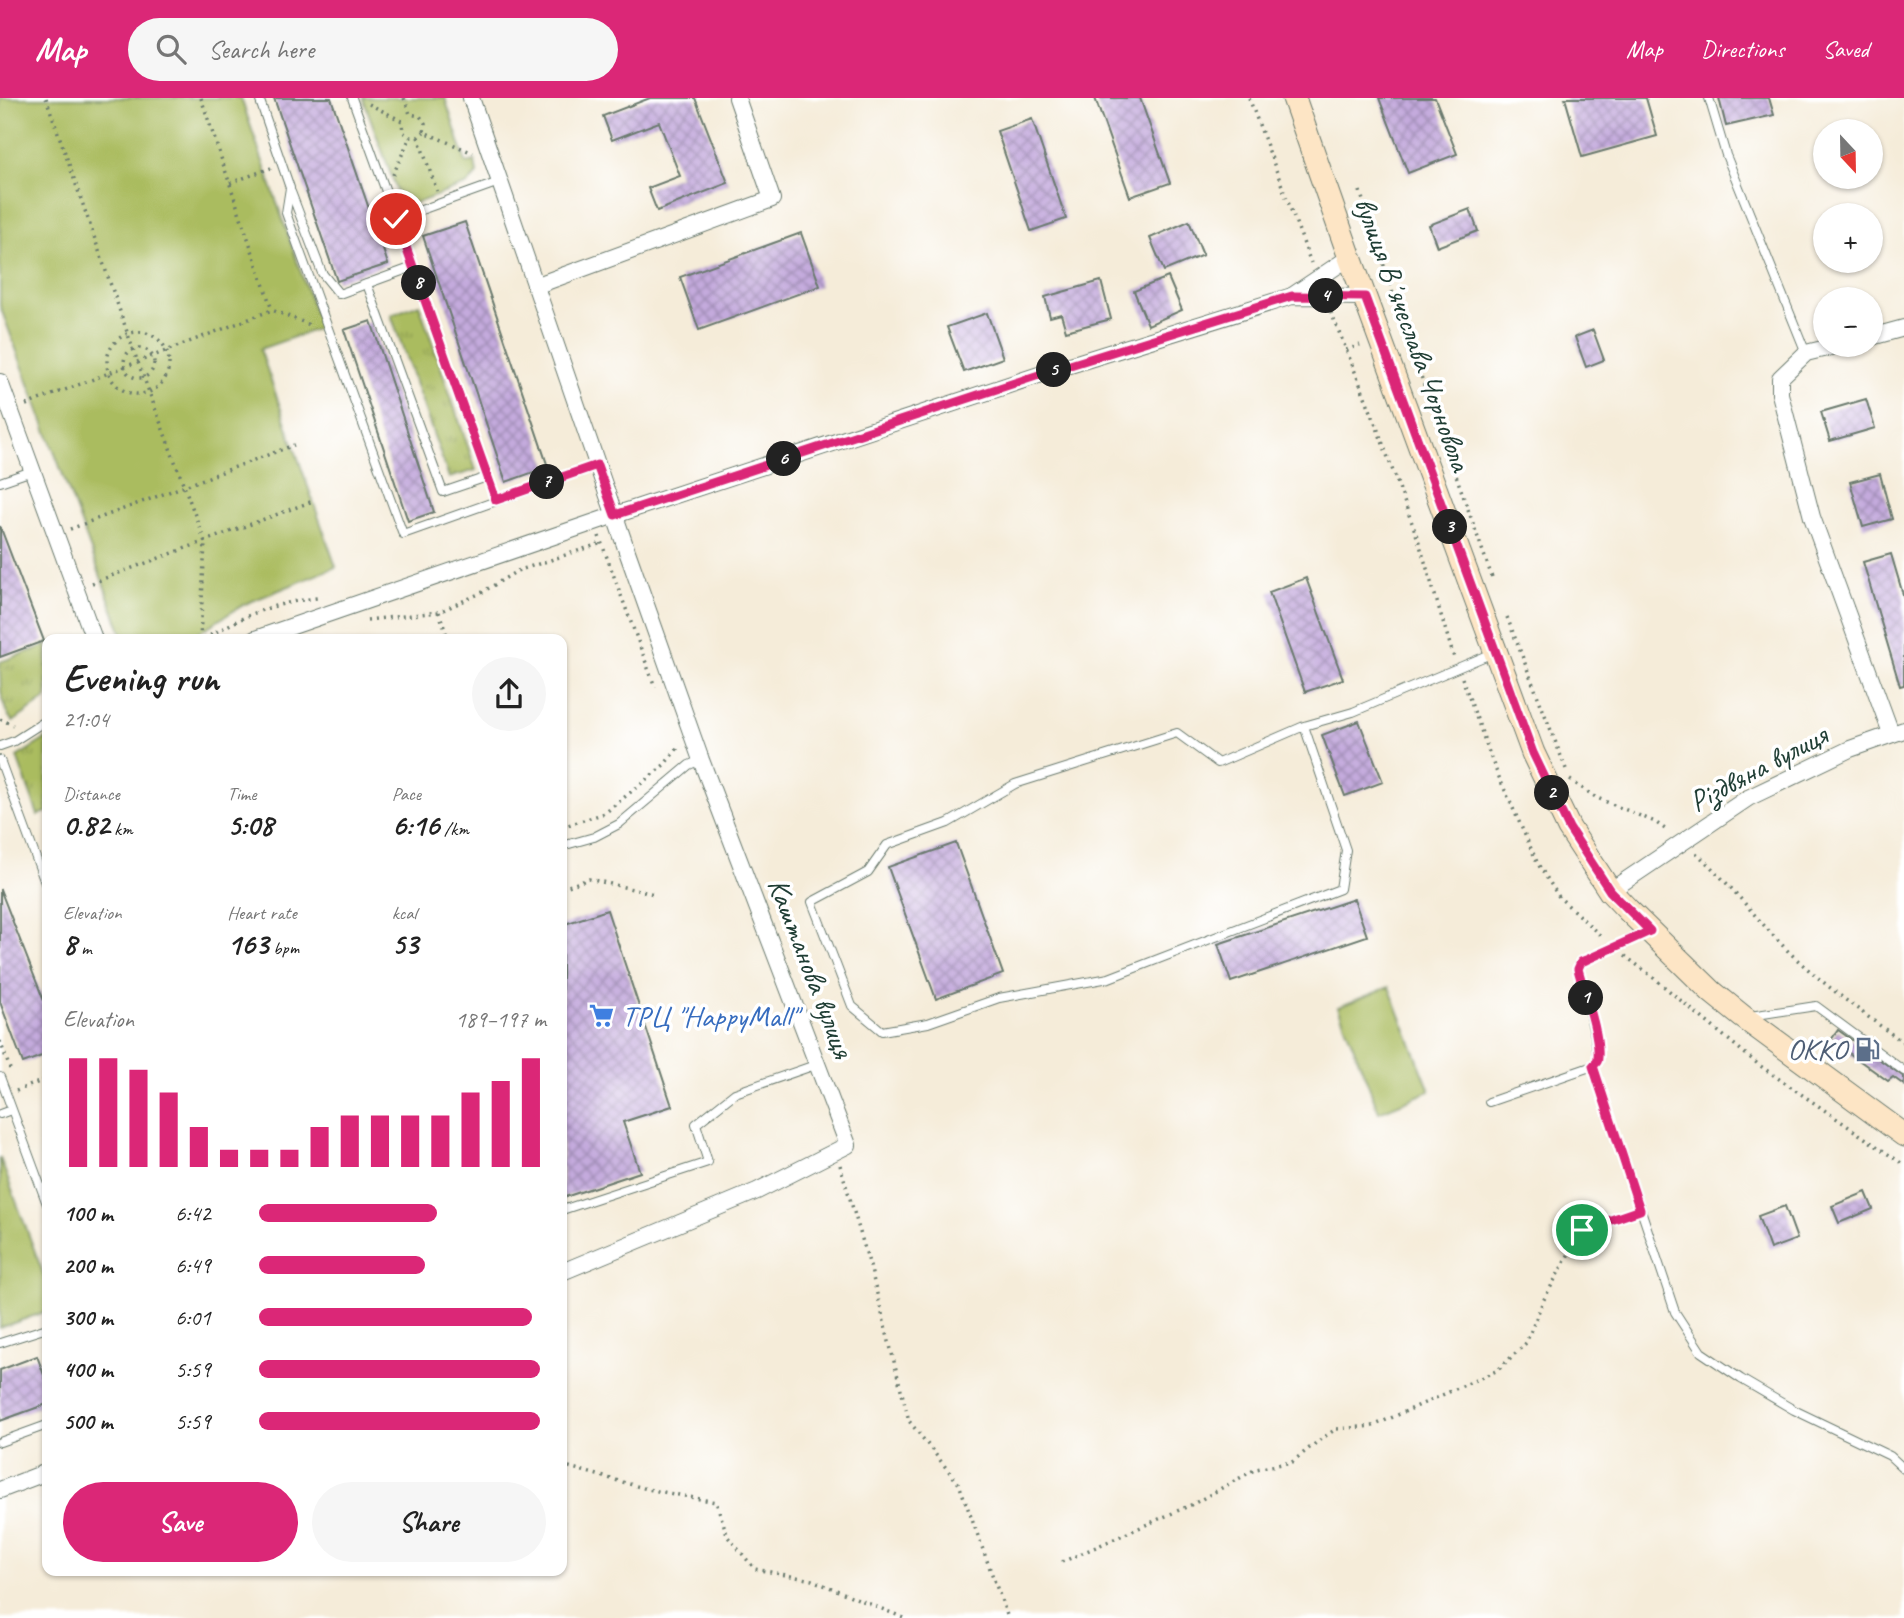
<!DOCTYPE html>
<meta charset="utf-8">
<style>
:root{--surface:#fff;--page:#f6f6f6;--text:#222;--muted:#767676;--accent:#db2777}
body{margin:0;font-family:Caveat,sans-serif;background:var(--page);color:var(--text);height:100vh;display:flex;flex-direction:column;font-size:26px;white-space:nowrap}
*{box-sizing:border-box;margin:0}
p{font-size:23px;color:var(--muted)}
.icon{flex:none;width:38px;height:38px;fill:none;stroke:currentColor;stroke-width:2;stroke-linecap:round;stroke-linejoin:round}
.map{position:relative;flex:1;overflow:hidden}
.panel{position:absolute;left:42px;top:536px;width:525px;height:942px;display:flex;flex-direction:column;background:var(--surface);border-radius:14px;box-shadow:0 2px 5px #0004}
.panel>*{flex:none}
.needle{width:46px;rotate:158deg}
.buttons{position:absolute;left:1813px;top:21px;display:grid;gap:14px}
.buttons a{display:grid;place-items:center;width:70px;height:70px;border-radius:50%;background:var(--surface);box-shadow:0 2px 5px #0004;font-size:35px}
.pin{position:absolute;display:grid;place-items:center;width:60px;height:60px;color:#fff;margin:-30px;border:4px solid #fff;border-radius:50%;box-shadow:0 2px 7px #0007}
.km{position:absolute;width:35px;height:35px;margin:-18px;border-radius:50%;background:#222;color:#fff;font-size:19px;line-height:35px;text-align:center}
.round{display:grid;place-items:center;flex:none;width:74px;height:74px;border-radius:37px;background:var(--page)}
.overview{display:flex;align-items:center;justify-content:space-between;height:119px;padding:0 21px}
h1{font-size:38px;font-weight:800;line-height:52px}
.metrics{display:grid;grid-template-columns:repeat(3,1fr);gap:10px;height:119px;padding:7px 21px}
.metrics div{display:grid;align-content:center}
.metrics b{font-size:30px;font-weight:800}
.metrics small{font-size:19px;font-weight:400}
.metrics p{font-size:19px}
.chart{height:196px;padding:14px 21px}
.chart p{display:flex;justify-content:space-between}
.chart svg{width:100%;height:126px;margin-top:7px;stroke:var(--accent);stroke-width:6}
.primary-button{display:flex;gap:14px;margin-top:auto;padding:14px 21px}
.primary-button a{flex:1;height:80px;border-radius:42px;background:var(--accent);color:#fff;font-size:28px;font-weight:800;line-height:80px;text-align:center}
.primary-button a+a{background:var(--page);color:var(--text)}
ul{padding:0 21px;list-style:none;font-size:23px}
li{display:grid;grid-template-columns:112px 84px 1fr;align-items:center;height:52px}
li i{height:18px;border-radius:9px;background:var(--accent)}
header{display:flex;align-items:center;gap:42px;box-sizing:border-box;height:98px;padding:0 35px;background:var(--accent);color:#fff}
header strong{font-size:33px}
nav{display:flex;gap:38px;margin-inline-start:auto;font-size:24px}
.search{width:490px;height:63px;background:var(--page);display:flex;align-items:center;gap:18px;box-sizing:border-box;padding:0 24px;border-radius:38px;color:var(--muted);font-size:26px}
.map>svg:first-child{display:block}
.grass{fill:url(#grass-tufts);stroke:#647c4a;stroke-width:2}
.park{fill:#aabc5f;stroke:#647c4a;stroke-width:2}
.building{fill:url(#building-cross-hatch)}
.lines{fill:none;stroke-linecap:round;stroke-linejoin:round}
.service-casing{stroke:#6a7a6e;stroke-width:10}
.minor-casing{stroke:#6a7a6e;stroke-width:18}
.secondary-casing{stroke:#6a7a6e;stroke-width:25}
.path{stroke:#6a7a6e;stroke-width:3.5;stroke-dasharray:2 5;stroke-linecap:butt}
.service{stroke:#fff;stroke-width:8}
.minor{stroke:#fff;stroke-width:16}
.secondary{stroke:#fde5c5;stroke-width:23}
.route-casing{stroke:#fff;stroke-width:14}
.route{stroke:#db2777;stroke-width:9}
.labels{text-anchor:middle;dominant-baseline:central;stroke-width:7;stroke-linejoin:round;paint-order:stroke}
.street-label{font-size:30px;fill:#1f3d34;stroke:#fff}
.shop-label{font-size:30px;fill:#366cbe;stroke:#fff;text-anchor:start}
.service-label{font-size:30px;fill:#4e5e75;stroke:#fff;text-anchor:end}
</style>
<header>
<strong>Map</strong>
<div class="search"><svg class="icon" aria-label="search" viewBox="0 0 24 24"><circle cx="10" cy="10" r="6"/><path d="M15 15l6 6"/></svg>Search here</div>
<nav><a>Map</a><a>Directions</a><a>Saved</a></nav>
</header>
<div class="map">
<svg width="1904" height="1520" viewBox="0 0 1904 1520">
<defs>
<pattern id="grass-tufts" width="24" height="20" patternUnits="userSpaceOnUse" patternTransform="scale(1.75)"><rect width="24" height="20" fill="#aabc5f"/><path d="M3 7l-1-3M5 7V3M7 7l1-3M15 17l-1-3M17 17v-4M19 17l1-3" fill="none" stroke="#8a9a4f"/></pattern>
<pattern id="building-cross-hatch" width="8" height="8" patternUnits="userSpaceOnUse" patternTransform="scale(1.75)"><rect width="8" height="8" fill="#c4aadd"/><path d="M0 0l8 8M0 8l8-8" fill="none" stroke="#9f8cb4"/></pattern>
</defs>
<rect width="100%" height="100%" fill="#fff"/>
<filter id="ink" filterUnits="userSpaceOnUse"><feTurbulence type="fractalNoise" baseFrequency=".0143" numOctaves="2"/><feDisplacementMap in="SourceGraphic" scale="14" xChannelSelector="R" yChannelSelector="G"/><feConvolveMatrix kernelMatrix="1 2 1 2 8 2 1 2 1" color-interpolation-filters="sRGB"/></filter>
<filter id="wash" filterUnits="userSpaceOnUse"><feTurbulence type="fractalNoise" baseFrequency=".00686" numOctaves="4" result="noise"/><feDisplacementMap in="SourceGraphic" scale="28" xChannelSelector="R" yChannelSelector="G"/><feGaussianBlur stdDeviation="1.57" result="paint"/><feColorMatrix in="noise" values="0 0 0 0 0 0 0 0 0 0 0 0 0 0 0 0 0 1.4 0 .05"/><feComposite in="paint" operator="in"/></filter>
<g filter="url(#wash)">
<rect width="100%" height="100%" fill="#f5ecd9"/>
<g class="grass">
<polygon points="419,206 476,372 449,380 391,217"/>
<path d="M47 547V600L13 624C0 609 0 587 0 564Z"/>
<polygon points="47,640 47,714 38,717 17,659"/>
</g>
<g class="park">
<polygon points="0,0 241,0 320,230 260,251 336,469 245,506 188,541 124,541 0,208"/>
<polygon points="363,0 445,0 466,65 475,63 477,76 468,86 403,110"/>
<polygon points="1389,889 1430,993 1379,1014 1338,909"/>
<polygon points="0,1060 47,1186 47,1213 0,1230"/>
</g>
<g id="blocks">
<g class="building">
<polygon points="274,0 331,0 388,166 337,183"/>
<polygon points="650,0 695,0 728,85 657,113 648,90 680,78 659,24 612,42 603,18"/>
<polygon points="1095,0 1140,0 1170,85 1130,99"/>
<polygon points="1379,0 1435,0 1457,56 1408,75"/>
<polygon points="1565,0 1646,0 1657,38 1582,59"/>
<polygon points="1719,0 1769,0 1774,17 1726,28"/>
<polygon points="1032,21 1066,121 1031,133 997,33"/>
<polygon points="1470,111 1478,133 1437,149 1429,127"/>
<polygon points="1189,123 1203,157 1164,173 1150,140"/>
<polygon points="465,124 548,369 506,384 423,138"/>
<polygon points="801,135 820,188 699,232 680,179"/>
<polygon points="1168,179 1182,212 1148,227 1134,193"/>
<polygon points="1101,183 1111,221 1066,233 1061,216 1050,219 1045,199"/>
<polygon points="987,215 1003,260 964,274 947,229"/>
<polygon points="371,223 434,414 408,423 344,232"/>
<polygon points="1593,232 1604,262 1586,269 1575,239"/>
<polygon points="1866,301 1875,330 1830,343 1821,314"/>
<polygon points="1880,376 1892,421 1863,429 1850,384"/>
<polygon points="0,428 44,543 0,559"/>
<polygon points="1891,456 1904,500 1904,587 1900,588 1863,464"/>
<polygon points="1306,480 1343,581 1305,594 1269,494"/>
<polygon points="1359,623 1383,684 1345,698 1322,637"/>
<polygon points="956,745 1003,876 936,901 888,769"/>
<polygon points="0,791 47,911 47,956 23,965 0,904"/>
<polygon points="1354,801 1367,838 1231,884 1218,846"/>
<polygon points="607,812 672,1008 623,1024 640,1074 562,1100 562,827"/>
<polygon points="1838,932 1904,979 1904,987 1893,979 1888,983 1831,942"/>
<polygon points="1866,1094 1873,1111 1839,1125 1832,1108"/>
<polygon points="1785,1108 1797,1141 1770,1151 1758,1118"/>
<polygon points="37,1258 47,1285 47,1306 0,1323 0,1272"/>
</g>
</g>
</g>
<g filter="url(#ink)">
<use href="#blocks" fill-opacity="0" stroke="#6a7a6e" stroke-width="2"/>
<g class="lines">
<defs>
<g id="service">
<polyline points="259,0 290,90 286,115 403,436 598,367"/>
<polyline points="352,0 396,121 499,84"/>
<polyline points="1709,0 1726,57 1806,255"/>
<polyline points="291,94 322,175 339,196 413,169"/>
<polyline points="396,121 487,379"/>
<polyline points="367,186 443,394 487,379 496,402"/>
<polyline points="0,384 32,373"/>
<polyline points="1304,628 1218,665 1177,635 1015,686 948,725 887,747 868,774 812,804 852,908 882,933 928,925 999,900 1109,880 1340,791 1346,752 1304,628 1353,614 1493,555"/>
<polyline points="0,648 14,643 47,622"/>
<polyline points="0,662 47,790"/>
<polyline points="562,748 594,739 619,726 689,667 701,662"/>
<polyline points="1750,918 1816,908 1904,973"/>
<polyline points="1593,968 1675,1214 1701,1254 1741,1281 1794,1312 1890,1358 1904,1371"/>
<polyline points="0,979 47,1106"/>
<polyline points="1489,1004 1593,968 1598,963 1595,938 1578,871 1581,864 1586,862 1647,835"/>
<polyline points="0,1016 11,1012"/>
<polyline points="562,1112 708,1064 696,1026 735,995 818,966"/>
<polyline points="0,1245 47,1230"/>
<polyline points="0,1344 47,1327"/>
</g>
<g id="minor">
<polyline points="471,0 628,456 701,662 848,1047 757,1093 562,1174"/>
<polyline points="535,188 772,101 737,0"/>
<polyline points="1292,198 1350,159"/>
<polyline points="1871,239 1904,230"/>
<polyline points="1839,247 1806,255 1780,280 1780,296 1812,419 1891,635"/>
<polyline points="0,284 94,541"/>
<polyline points="255,541 615,417 1054,272 1292,198 1365,199"/>
<polyline points="1610,793 1748,700 1850,651 1904,632"/>
<polyline points="0,1392 47,1374"/>
</g>
<polyline id="secondary" points="1294,0 1348,154 1533,655 1569,730 1610,793 1628,812 1712,894 1743,919 1904,1037"/>
</defs>
<use href="#service" class="service-casing"/>
<use href="#minor" class="minor-casing"/>
<use href="#secondary" class="secondary-casing"/>
<g class="path">
<polyline points="46,0 133,251 205,444 200,541"/>
<polyline points="201,0 272,212"/>
<polyline points="404,0 410,16 420,18 425,25 424,34 473,55"/>
<polyline points="1249,0 1311,165"/>
<polyline points="369,6 402,23 403,34 410,39"/>
<polyline points="418,39 437,93"/>
<polyline points="393,77 410,39 418,39 424,34"/>
<polyline points="230,85 271,70"/>
<polyline points="1360,93 1404,230 1493,482"/>
<polyline points="1331,214 1372,316 1419,444 1454,560"/>
<circle cx="138" cy="265" r="31"/>
<circle cx="139" cy="265" r="15"/>
<polyline points="1346,252 1360,247"/>
<polyline points="26,307 272,212 313,228"/>
<polyline points="70,431 294,347"/>
<polyline points="599,438 655,589"/>
<polyline points="92,485 313,403"/>
<polyline points="439,514 448,541"/>
<polyline points="1507,519 1566,671"/>
<polyline points="367,522 439,514 481,495 517,473 602,445"/>
<path d="M204 541C245 517 269 506 317 500"/>
<polyline points="1462,580 1494,668 1538,766 1559,799 1603,840"/>
<polyline points="0,621 13,627"/>
<polyline points="1570,682 1597,700 1655,724 1668,733"/>
<polyline points="562,729 605,715 664,667 677,651 677,648"/>
<path d="M1696 755C1730 785 1757 822 1789 854 1825 888 1864 916 1904 945"/>
<polyline points="562,790 589,781 654,796"/>
<polyline points="1625,858 1644,872 1759,967 1904,1067"/>
<polyline points="0,943 10,971"/>
<polyline points="16,993 47,981"/>
<polyline points="840,1067 870,1168 909,1323 959,1386 1008,1520"/>
<polyline points="562,1367 647,1391 716,1404 728,1439 755,1471 812,1482 904,1520"/>
<polyline points="1062,1464 1193,1406 1256,1371 1292,1364 1321,1341 1336,1331 1373,1328 1498,1272 1526,1245 1543,1203 1582,1132 1628,1116"/>
</g>
<use href="#service" class="service"/>
<use href="#minor" class="minor"/>
<use href="#secondary" class="secondary"/>
</g>
</g>
<g class="lines" filter="url(#ink)">
<defs>
<path id="route" d="M396 121 496 402 597 367 615 417 1054 272 1292 198 1365 199 1533 655 1569 730 1610 793 1650 833 1586 862 1581 864 1578 871C1584 894 1600 936 1598 959 1598 964 1597 964 1593 968L1640 1112 1582 1132"/>
</defs>
<use href="#route" class="route-casing"/>
<use href="#route" class="route"/>
</g>
<defs>
<symbol id="supermarket-bare" viewBox="-9 -9 18 18"><path d="M-6-5.5h2.5l.6 2H6L4.5 2H-2.5L-4.4-4H-6ZM-1.5 3.2a1.3 1.3 0 1 0 .1 0ZM3 3.2a1.3 1.3 0 1 0 .1 0Z" fill="#3f7fe0" stroke="#fff" stroke-width="2.5" paint-order="stroke"/></symbol>
<symbol id="fuel-bare" viewBox="-9 -9 18 18"><path d="M-5.5-6h7V0h2V4h1.3V-2.5L3-4.5l.8-.8L6-3V5H2.5V1h-1V6h-7ZM-4.2-4.7v3.2H.2V-4.7Z" fill="#5c6f8a" stroke="#fff" stroke-width="2.5" paint-order="stroke"/></symbol>
</defs>
<g fill-rule="evenodd">
<use href="#supermarket-bare" x="584" y="900" width="35" height="35"/>
<use href="#fuel-bare" x="1850" y="934" width="35" height="35"/>
</g>
<g class="labels">
<g class="street-label">
<text transform="translate(1413 236) rotate(70)">вулиця Вʼячеслава Чорновола</text>
<text transform="translate(1758 670) rotate(-28)">Різдвяна вулиця</text>
<text transform="translate(811 870) rotate(69)">Каштанова вулиця</text>
</g>
<g class="shop-label">
<text x="622" y="918">ТРЦ "HappyMall"</text>
</g>
<g class="service-label">
<text x="1847" y="951">ОККО</text>
</g>
</g>
</svg>
<div class="buttons">
<a><svg class="needle" viewBox="-14 -14 28 28"><path d="M0-13l5 13h-10z" fill="#e53935"/><path d="M0 13l5-13h-10z" fill="#767676"/></svg></a>
<a>+</a>
<a>−</a>
</div>
<div class="pin" style="left:1582px;top:1132px;background:#1e9e55"><svg class="icon" aria-label="arrive" viewBox="0 0 24 24"><path d="M6 21V4h12l-3 4 3 4H6"/></svg></div>
<div class="pin" style="left:396px;top:121px;background:#d93025"><svg class="icon" aria-label="check" viewBox="0 0 24 24"><path d="M5 12l5 5 9-10"/></svg></div>
<b class="km" style="left:1586px;top:900px">1</b>
<b class="km" style="left:1552px;top:695px">2</b>
<b class="km" style="left:1450px;top:429px">3</b>
<b class="km" style="left:1326px;top:198px">4</b>
<b class="km" style="left:1054px;top:272px">5</b>
<b class="km" style="left:784px;top:361px">6</b>
<b class="km" style="left:547px;top:384px">7</b>
<b class="km" style="left:419px;top:185px">8</b>
<section class="panel">
<div class="overview"><div><h1>Evening run</h1><p>21:04</p></div><a class="round"><svg class="icon" aria-label="share" viewBox="0 0 24 24"><path d="M12 15V3M7 8l5-5 5 5M5 13v7h14v-7"/></svg></a></div>
<div class="metrics">
<div><p>Distance</p><b>0.82<small> km</small></b></div>
<div><p>Time</p><b>5:08</b></div>
<div><p>Pace</p><b>6:16<small> /km</small></b></div>
</div>
<div class="metrics">
<div><p>Elevation</p><b>8<small> m</small></b></div>
<div><p>Heart rate</p><b>163<small> bpm</small></b></div>
<div><p>kcal</p><b>53</b></div>
</div>
<div class="chart"><p><span>Elevation</span>189–197 m</p>
<svg viewBox="0 0 160 44" preserveAspectRatio="none"><path d="M5 44V6M15 44V6M25 44V10M35 44V18M45 44V30M55 44V38M65 44V38M75 44V38M85 44V30M95 44V26M105 44V26M115 44V26M125 44V26M135 44V18M145 44V14M155 44V6"/></svg>
</div>
<ul>
<li><b>100 m</b>6:42<i style="width:62%"></i></li>
<li><b>200 m</b>6:49<i style="width:58%"></i></li>
<li><b>300 m</b>6:01<i style="width:95%"></i></li>
<li><b>400 m</b>5:59<i style="width:98%"></i></li>
<li><b>500 m</b>5:59<i style="width:98%"></i></li>
</ul>
<div class="primary-button"><a>Save</a><a>Share</a></div>
</section>
</div>
